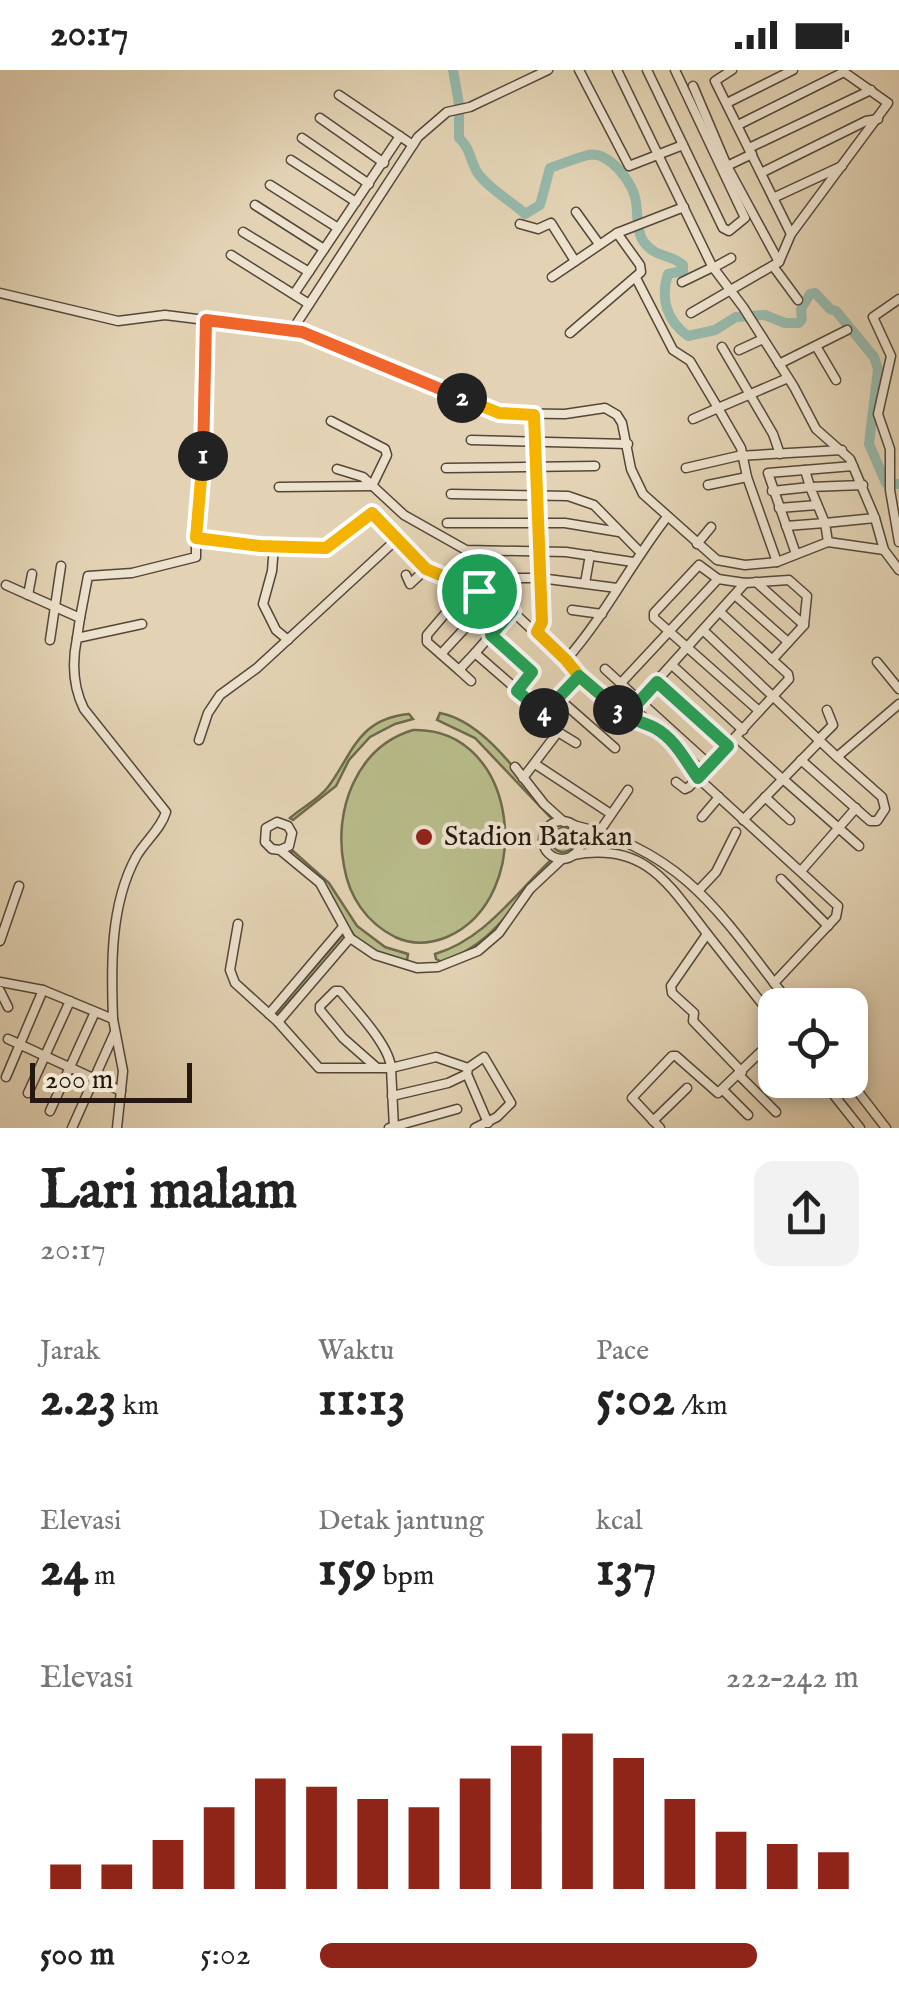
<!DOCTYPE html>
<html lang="id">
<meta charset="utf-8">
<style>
:root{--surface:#fff;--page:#f2f2f2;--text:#222;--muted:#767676;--accent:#8f2418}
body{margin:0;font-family:"IM FELL English",serif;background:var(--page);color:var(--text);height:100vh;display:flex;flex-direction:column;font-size:38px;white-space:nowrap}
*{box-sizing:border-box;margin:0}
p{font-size:32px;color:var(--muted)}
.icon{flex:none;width:55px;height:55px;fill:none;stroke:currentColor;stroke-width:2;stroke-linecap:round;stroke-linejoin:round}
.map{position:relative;height:1058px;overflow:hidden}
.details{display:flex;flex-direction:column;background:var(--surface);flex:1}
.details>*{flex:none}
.tools{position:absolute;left:758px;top:918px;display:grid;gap:20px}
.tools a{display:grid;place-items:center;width:110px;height:110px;border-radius:20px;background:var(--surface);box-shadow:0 5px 15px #0003;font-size:50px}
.scale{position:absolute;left:30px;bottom:25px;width:162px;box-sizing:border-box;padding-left:10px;border:5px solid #251810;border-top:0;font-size:28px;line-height:35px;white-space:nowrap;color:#251810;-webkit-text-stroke:8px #ede2ce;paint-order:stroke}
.pin{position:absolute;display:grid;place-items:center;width:85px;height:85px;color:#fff;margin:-42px;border:5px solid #fff;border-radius:50%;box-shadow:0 2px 10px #0007}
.km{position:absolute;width:50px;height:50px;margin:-25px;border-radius:50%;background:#222;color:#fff;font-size:28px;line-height:50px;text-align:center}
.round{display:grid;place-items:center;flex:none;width:105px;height:105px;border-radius:20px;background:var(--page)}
.head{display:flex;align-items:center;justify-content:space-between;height:170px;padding:0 40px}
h1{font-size:55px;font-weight:700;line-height:75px}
.metrics{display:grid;grid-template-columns:repeat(3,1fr);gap:15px;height:170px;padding:10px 40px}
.metrics div{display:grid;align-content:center}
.metrics b{font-size:50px;font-weight:700}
.metrics small{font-size:28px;font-weight:400}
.metrics p{font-size:28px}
.chart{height:280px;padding:20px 40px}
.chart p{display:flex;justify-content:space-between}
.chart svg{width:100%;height:180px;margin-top:10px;stroke:var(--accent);stroke-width:6}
ul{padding:0 40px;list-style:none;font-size:32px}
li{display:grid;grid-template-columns:160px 120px 1fr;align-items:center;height:75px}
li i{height:25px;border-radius:12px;background:var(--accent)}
.status{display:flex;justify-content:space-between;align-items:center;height:70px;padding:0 50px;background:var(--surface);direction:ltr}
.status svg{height:28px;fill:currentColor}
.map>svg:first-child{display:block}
.green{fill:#b8bb8a;stroke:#6e6a4d;stroke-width:2.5}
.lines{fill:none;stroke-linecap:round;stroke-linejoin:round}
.river{stroke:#96b8aa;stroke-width:10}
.minor-casing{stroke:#544739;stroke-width:11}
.minor{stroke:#ede2ce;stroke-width:8}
.split-1-casing{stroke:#fff;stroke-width:20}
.split-2-casing{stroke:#fff;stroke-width:20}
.split-3-casing{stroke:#fff;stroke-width:20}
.split-4-casing{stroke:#fff;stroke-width:20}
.split-5-casing{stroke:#fff;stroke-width:20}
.split-1{stroke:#f5b400;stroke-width:12}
.split-2{stroke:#f0652b;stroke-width:12}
.split-3{stroke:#f5b400;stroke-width:12}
.split-4{stroke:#22a559;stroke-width:12}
.split-5{stroke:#22a559;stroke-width:12}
.poi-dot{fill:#8f2418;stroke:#ede2ce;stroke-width:4}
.labels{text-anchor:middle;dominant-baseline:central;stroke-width:8;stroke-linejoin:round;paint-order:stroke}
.poi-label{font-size:28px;fill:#251810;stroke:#ede2ce;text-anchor:start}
</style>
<div class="status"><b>20:17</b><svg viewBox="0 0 49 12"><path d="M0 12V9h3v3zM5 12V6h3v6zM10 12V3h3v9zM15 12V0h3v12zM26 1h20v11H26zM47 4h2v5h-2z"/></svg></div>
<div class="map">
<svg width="899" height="1058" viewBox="0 0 899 1058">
<rect width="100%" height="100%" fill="#e3d3b4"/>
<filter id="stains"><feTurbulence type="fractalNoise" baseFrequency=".002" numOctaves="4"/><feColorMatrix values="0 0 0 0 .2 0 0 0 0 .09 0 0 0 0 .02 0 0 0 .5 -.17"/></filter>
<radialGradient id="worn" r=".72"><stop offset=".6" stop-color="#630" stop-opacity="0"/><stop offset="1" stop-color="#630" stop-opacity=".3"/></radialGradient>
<g class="green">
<path d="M440 643C487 652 524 713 555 747L553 750 475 668 437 650Z"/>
<path d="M409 644 413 649 395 654 370 667 349 690 336 716 293 750 290 748C301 738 318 730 328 717 353 684 357 649 409 644Z"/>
<path d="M413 660C520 657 537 828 447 867 430 874 412 875 395 867 367 853 349 827 344 796 333 741 356 677 413 660Z"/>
<circle cx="563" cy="770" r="12"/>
<polygon points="293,781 329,813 357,856 385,877 408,884 407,890 401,892 377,882 355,867 330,828 290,784"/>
<path d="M551 790 555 793C514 830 497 873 442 892L436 889 435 884C485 869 514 825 551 790Z"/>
<polygon points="343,865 346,867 277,945 275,943"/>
</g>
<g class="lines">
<path class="river" d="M453 0 459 34V68C471 78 470 93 479 105 492 121 510 130 525 144L540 135 550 98C562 94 576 88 588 85 609 81 634 113 636 132 638 144 636 160 643 171 656 189 670 183 683 195V201L668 204C660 229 667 251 688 266L715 260 736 247 765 245 785 253H799L802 249 801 239 810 224 815 223 830 239 836 241 874 287 878 299 869 374 886 413 899 414"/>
<defs>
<g id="minor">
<polyline points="579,0 629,96 683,75"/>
<polyline points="617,0 712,196 743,237 794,317 816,359 850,389 875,448 884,480 899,500"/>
<polyline points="647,0 723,158 729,161 745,148 675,0"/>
<polyline points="732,0 715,11 791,164"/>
<polyline points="693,16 727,96 779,192"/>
<polyline points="339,25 413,75"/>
<polyline points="727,33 793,0"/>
<polyline points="320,48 384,93"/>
<polyline points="302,68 369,114"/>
<polyline points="749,78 871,20"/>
<polyline points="291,90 356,132"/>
<polyline points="727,96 752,84"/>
<polyline points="761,103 866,51 878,49"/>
<polyline points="270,115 338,158"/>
<polyline points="773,128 842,96"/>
<polyline points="255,135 324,179"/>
<polyline points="576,142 599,174"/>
<polyline points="520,154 538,159 551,153 575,191"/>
<polyline points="243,162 309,202"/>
<polyline points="231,185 309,234"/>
<polyline points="773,196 798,230"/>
<polyline points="713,198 731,188"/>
<polyline points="552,207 617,163 684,137"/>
<polyline points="636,208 673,280 690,291 718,338 788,308"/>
<polyline points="682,212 713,197"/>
<polyline points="0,223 118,251 165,245 302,262 499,343 565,344 605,338 617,345 622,353 631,399 643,424 717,490 745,495 777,492 828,472 884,480"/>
<polyline points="294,224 400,66"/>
<polyline points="899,229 873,247 891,286 878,344 890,379 890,420 899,472"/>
<polyline points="691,243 779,192 791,164 888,33 844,2 738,55"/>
<polyline points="293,259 418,67 447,42 470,37 548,0"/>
<polyline points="570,263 641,202 640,195 617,163"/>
<polyline points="816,276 836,310"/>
<polyline points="722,277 773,364 780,384"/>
<polyline points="739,280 763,269"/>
<polyline points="779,294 847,260"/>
<polyline points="534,345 542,552 537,562"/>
<polyline points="693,349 718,338 741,378 747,407 777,492"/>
<polyline points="331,351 385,379 387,385 372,416"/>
<polyline points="471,370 628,374"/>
<polyline points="446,398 595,396"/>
<polyline points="686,398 738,386 842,380"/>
<polyline points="337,399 363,407 404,445 466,480 566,482 633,492"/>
<polyline points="708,415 747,407"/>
<polyline points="279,417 372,416"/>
<polyline points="772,421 810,417 805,400"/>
<polyline points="451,424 568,426 594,435 640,482"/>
<polyline points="779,438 817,435"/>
<polyline points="447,453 565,453 619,462"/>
<polyline points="786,456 825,453 810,417 863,415"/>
<polyline points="196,468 203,415 206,249"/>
<polyline points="828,472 825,453 875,448"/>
<polyline points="697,474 711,457"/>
<polyline points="796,484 768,403 853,396"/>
<polyline points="406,505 410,514 426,499"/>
<polyline points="503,508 540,508 617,518"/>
<polyline points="756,512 804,555"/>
<polyline points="585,513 590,485"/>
<polyline points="6,515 80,548 77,568"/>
<polyline points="479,521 480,482"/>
<polyline points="28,525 32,504"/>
<polyline points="736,526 788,572"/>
<polyline points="491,530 468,517 427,565 427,572 459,600 475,583 544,643 579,606"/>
<polyline points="572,540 602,544"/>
<polyline points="80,548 88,506 132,503 196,487 196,468 274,476"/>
<polyline points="703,560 820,671"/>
<polyline points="491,565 532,602 517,621"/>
<polyline points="50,570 61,496"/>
<polyline points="288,570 276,560 263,534 272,501 274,476 330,476 368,443 375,445 424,497 470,517"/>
<polyline points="475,583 512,541"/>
<polyline points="441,584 491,530 512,541 625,646 656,658 668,669 698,708 838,836 836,847 774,913"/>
<path d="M566 590C605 546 631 493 667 447"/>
<polyline points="877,592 899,619"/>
<polyline points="672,595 743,660"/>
<polyline points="605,599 640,631"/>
<polyline points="459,600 471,611"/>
<polyline points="657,612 728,676"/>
<polyline points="621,613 718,509"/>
<polyline points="558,628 615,678"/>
<polyline points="645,636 710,695"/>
<polyline points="758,640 654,548 654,543 699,495 718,509 745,513 789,510 807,526 804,555 772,590"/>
<polyline points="546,643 558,662 576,673"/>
<polyline points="625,646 745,513"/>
<polyline points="736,667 779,706"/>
<polyline points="199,670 208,643 220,625 257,598 397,469"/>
<polyline points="818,670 833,655 827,640"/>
<polyline points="801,690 870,751 877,751 885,739 882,727 837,687"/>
<polyline points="535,694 611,744"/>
<polyline points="515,697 544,734 564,752"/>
<polyline points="523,708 558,662"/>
<polyline points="783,709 859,776"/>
<polyline points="676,712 685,719 689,717 789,609 788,604 720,542"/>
<polyline points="765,727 790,750"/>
<polyline points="702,747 719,727"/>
<polyline points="743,750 820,671 837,687 899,634"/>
<circle cx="562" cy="770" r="19"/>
<path d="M573 755C686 781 724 849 791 935"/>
<polyline points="280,780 289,776 292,763 288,756 277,752 266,758 265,772 272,779 280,780 320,813 350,868 375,885 417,898 438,897 478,881 499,863 530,819 562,789"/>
<polyline points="600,781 595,776 595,768 628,720"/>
<path d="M573 785C646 771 669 815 708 865 730 893 753 922 775 950"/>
<polyline points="801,801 856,738"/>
<polyline points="781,809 828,856"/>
<polyline points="699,820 716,802 736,762"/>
<polyline points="238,854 230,900 235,913 278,952 319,998 391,998 394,1058"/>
<polyline points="707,864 671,916 672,923 694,943 693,951 742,1002"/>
<polyline points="0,871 19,816"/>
<polyline points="0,912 43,920 113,949 123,1001 117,1058"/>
<polyline points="0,921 8,937"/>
<polyline points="269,944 342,858"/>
<path d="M113 949C111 896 110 835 136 787 145 771 161 759 166 742L84 639C73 617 72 592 77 568L142 554"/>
<polyline points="278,952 350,868"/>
<polyline points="8,969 121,1021"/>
<path d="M376 997 343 968 320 940V936L335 921H340C355 939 390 976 391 998L436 987 468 998"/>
<polyline points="467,1004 488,1053"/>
<polyline points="739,1005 776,1042"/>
<polyline points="6,1007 43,920"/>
<polyline points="822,1010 860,1058"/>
<polyline points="849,1010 886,1058"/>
<polyline points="724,1021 748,1045"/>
<polyline points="28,1023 70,931"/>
<polyline points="392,1026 448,1013 467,1004 468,998 484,987 511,1033 497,1047 475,1058"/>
<polyline points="50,1041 95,942"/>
<polyline points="653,1051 687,1018"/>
<polyline points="72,1058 115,962"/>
<polyline points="389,1058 457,1039"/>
<polyline points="660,1058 632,1028 672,986 676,986 718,1023 775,968"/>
</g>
</defs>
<use href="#minor" class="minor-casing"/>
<use href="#minor" class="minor"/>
</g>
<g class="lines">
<defs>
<polyline id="split-1" points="203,386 196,468 260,476 326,478 372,443 426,499 479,521"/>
<polyline id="split-2" points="203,386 206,250 302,262 462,328"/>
<polyline id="split-3" points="462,328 499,343 534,345 542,552 537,562 566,590 579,606 618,640"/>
<path id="split-4" d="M544 643 579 606 626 646 657 612 728 676 698 708C685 690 675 669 655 658 642 651 629 650 618 640"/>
<polyline id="split-5" points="479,521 512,541 491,565 532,602 517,621 544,643"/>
</defs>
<use href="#split-1" class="split-1-casing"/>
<use href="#split-2" class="split-2-casing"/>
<use href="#split-3" class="split-3-casing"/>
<use href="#split-4" class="split-4-casing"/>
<use href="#split-5" class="split-5-casing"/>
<use href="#split-1" class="split-1"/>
<use href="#split-2" class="split-2"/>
<use href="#split-3" class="split-3"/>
<use href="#split-4" class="split-4"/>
<use href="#split-5" class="split-5"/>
</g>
<circle class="poi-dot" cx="424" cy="767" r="10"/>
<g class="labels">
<g class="poi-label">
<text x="444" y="767">Stadion Batakan</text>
</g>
</g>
<rect width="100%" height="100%" filter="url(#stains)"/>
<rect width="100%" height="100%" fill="url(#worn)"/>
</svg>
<div class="tools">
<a><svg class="icon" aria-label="locate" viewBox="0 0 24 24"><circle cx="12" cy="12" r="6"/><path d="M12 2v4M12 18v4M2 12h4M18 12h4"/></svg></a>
</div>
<div class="scale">200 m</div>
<div class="pin" style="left:479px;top:521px;background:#1e9e55"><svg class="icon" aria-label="arrive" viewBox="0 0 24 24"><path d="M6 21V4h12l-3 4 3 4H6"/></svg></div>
<b class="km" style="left:203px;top:386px">1</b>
<b class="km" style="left:462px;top:328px">2</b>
<b class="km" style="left:618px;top:640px">3</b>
<b class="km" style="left:544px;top:643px">4</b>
</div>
<section class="details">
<div class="head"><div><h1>Lari malam</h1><p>20:17</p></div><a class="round"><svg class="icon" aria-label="share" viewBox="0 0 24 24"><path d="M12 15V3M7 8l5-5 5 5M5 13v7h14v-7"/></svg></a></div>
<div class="metrics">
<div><p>Jarak</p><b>2.23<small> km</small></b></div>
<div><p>Waktu</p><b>11:13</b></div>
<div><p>Pace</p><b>5:02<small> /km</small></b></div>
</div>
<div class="metrics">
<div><p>Elevasi</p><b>24<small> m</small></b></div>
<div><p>Detak jantung</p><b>159<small> bpm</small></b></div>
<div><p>kcal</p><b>137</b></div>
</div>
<div class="chart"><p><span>Elevasi</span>222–242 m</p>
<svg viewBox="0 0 160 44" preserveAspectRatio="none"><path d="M5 44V38M15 44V38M25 44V32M35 44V24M45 44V17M55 44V19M65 44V22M75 44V24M85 44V17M95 44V9M105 44V6M115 44V12M125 44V22M135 44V30M145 44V33M155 44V35"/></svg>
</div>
<ul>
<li><b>500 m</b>5:02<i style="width:81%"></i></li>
</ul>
</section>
